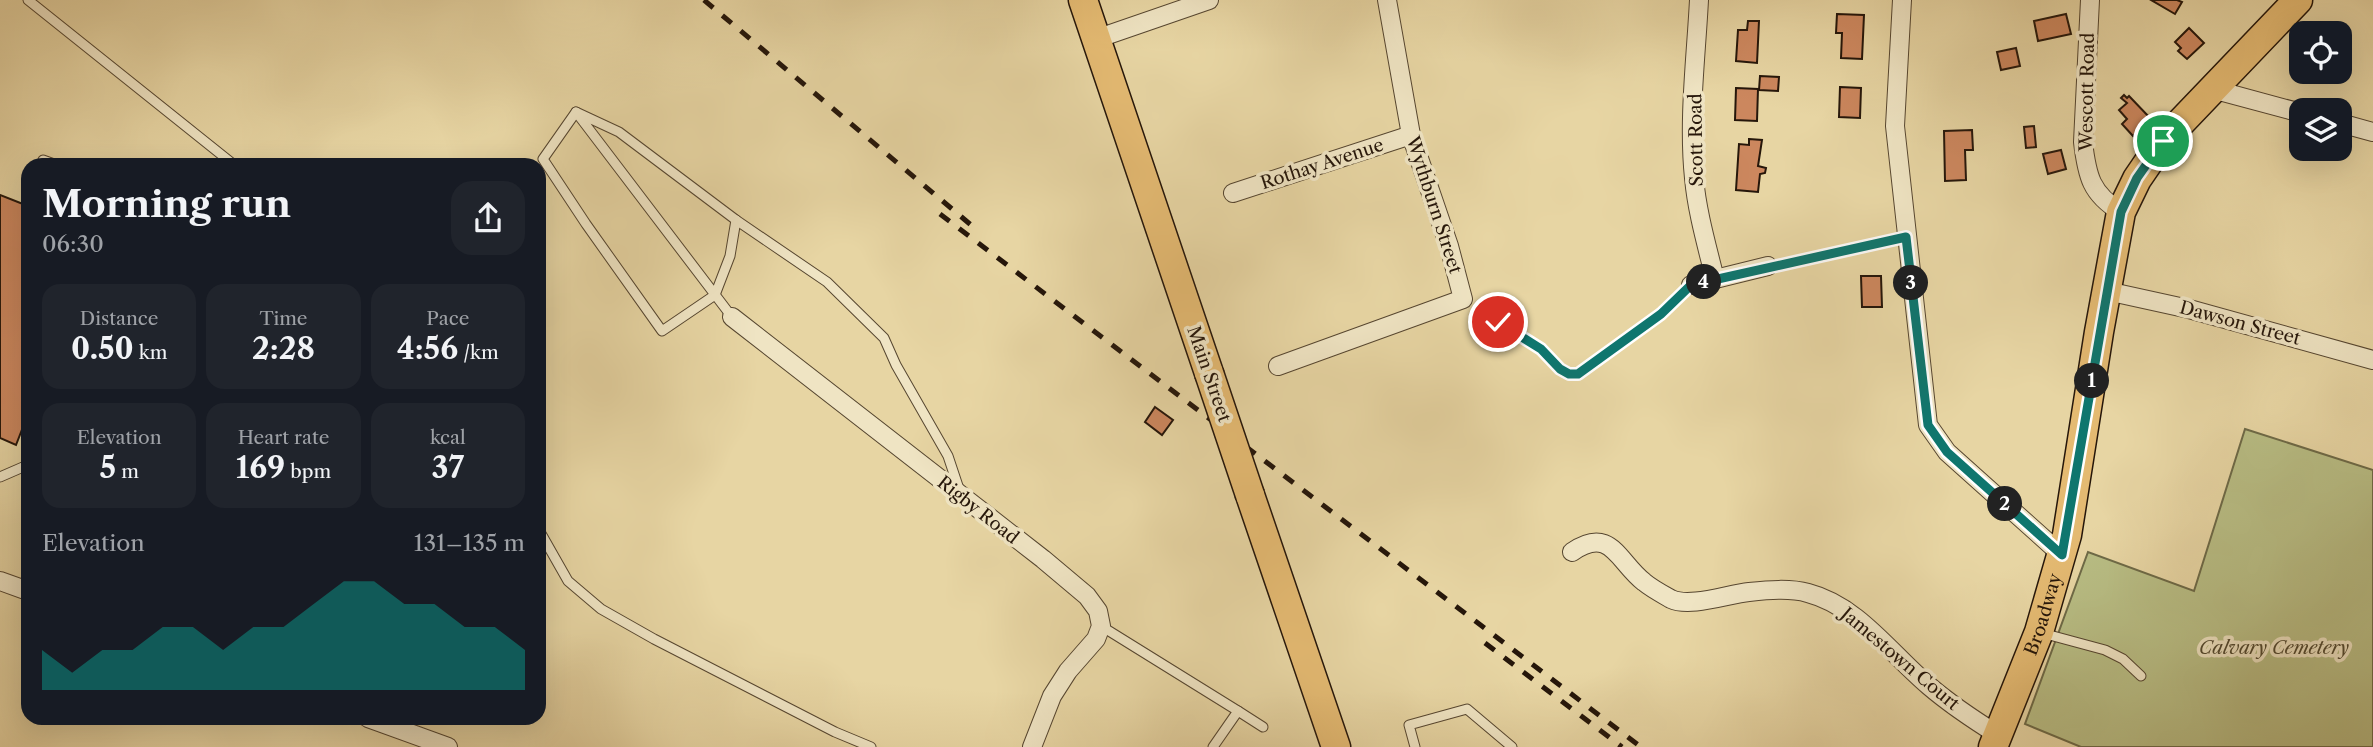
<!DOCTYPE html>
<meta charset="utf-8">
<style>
:root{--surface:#171b24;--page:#20242c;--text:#f1f3f6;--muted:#9ea1a6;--accent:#0f766e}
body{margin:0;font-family:"Libre Caslon Text",serif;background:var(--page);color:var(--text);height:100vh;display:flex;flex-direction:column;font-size:26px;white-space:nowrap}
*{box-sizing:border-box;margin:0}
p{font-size:23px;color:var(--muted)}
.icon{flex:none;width:38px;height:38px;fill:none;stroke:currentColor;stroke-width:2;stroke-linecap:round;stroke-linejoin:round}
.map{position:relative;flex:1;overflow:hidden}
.side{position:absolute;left:21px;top:158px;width:525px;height:567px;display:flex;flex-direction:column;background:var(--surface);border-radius:21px;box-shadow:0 7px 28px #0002}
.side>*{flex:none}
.controls{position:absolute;left:2289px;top:21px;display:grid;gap:14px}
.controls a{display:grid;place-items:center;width:63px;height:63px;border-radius:14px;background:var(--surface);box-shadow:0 7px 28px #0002;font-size:35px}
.pin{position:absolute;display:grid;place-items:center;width:60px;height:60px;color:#fff;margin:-30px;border:4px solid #fff;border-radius:50%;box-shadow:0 2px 7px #0007}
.km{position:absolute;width:35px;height:35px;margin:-18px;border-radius:50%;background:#222;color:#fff;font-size:19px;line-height:35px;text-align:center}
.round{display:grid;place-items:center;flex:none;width:74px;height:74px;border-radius:21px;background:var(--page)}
.head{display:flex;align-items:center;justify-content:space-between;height:119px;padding:0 21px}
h1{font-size:38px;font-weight:700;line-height:52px}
.figures{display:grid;grid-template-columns:repeat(3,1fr);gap:10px;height:119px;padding:7px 21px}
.figures div{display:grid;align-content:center;border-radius:18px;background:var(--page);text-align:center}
.figures b{font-size:30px;font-weight:700}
.figures small{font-size:19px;font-weight:400}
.figures p{font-size:19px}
.chart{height:196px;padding:14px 21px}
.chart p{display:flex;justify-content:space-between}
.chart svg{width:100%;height:126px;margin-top:7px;fill:var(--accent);opacity:.7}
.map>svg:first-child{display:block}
.green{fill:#b8bd84;stroke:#6e6a47;stroke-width:2}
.building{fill:#cc875e;stroke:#25160a;stroke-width:2}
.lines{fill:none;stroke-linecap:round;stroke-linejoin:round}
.service-casing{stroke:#564630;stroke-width:11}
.minor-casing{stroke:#564630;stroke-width:20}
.primary-casing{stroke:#25160a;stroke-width:31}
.path{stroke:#25160a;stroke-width:2.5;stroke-dasharray:2 3.5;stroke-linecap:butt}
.service{stroke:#efe4c3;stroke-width:9}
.minor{stroke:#efe4c3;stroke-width:18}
.primary{stroke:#e4ba72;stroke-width:28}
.rail{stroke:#25160a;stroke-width:5;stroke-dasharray:12 12;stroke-linecap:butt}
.primary-bridge-casing{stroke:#25160a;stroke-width:31;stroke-linecap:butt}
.primary-bridge{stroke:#e4ba72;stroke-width:28}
.route-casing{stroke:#fff;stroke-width:14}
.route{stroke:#0f766e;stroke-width:9}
.labels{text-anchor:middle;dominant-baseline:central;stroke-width:7;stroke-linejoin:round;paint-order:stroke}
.street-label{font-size:18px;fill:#25160a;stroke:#efe4c3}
.park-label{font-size:18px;font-style:italic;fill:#51482f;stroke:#efe4c3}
</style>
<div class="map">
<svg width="2373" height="747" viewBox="0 0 2373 747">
<rect width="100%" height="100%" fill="#e7d5a3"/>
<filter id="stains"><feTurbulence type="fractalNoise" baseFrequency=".00286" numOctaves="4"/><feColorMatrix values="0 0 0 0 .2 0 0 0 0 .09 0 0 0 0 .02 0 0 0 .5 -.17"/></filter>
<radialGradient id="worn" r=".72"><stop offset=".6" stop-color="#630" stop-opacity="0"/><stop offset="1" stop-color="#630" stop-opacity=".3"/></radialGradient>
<polygon class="green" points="2245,429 2373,470 2373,747 2081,747 2025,724 2088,552 2194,591"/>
<g class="building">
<polygon points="2151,0 2177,0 2182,2 2175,14"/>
<polygon points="1837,14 1864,15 1862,59 1841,58 1842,33 1836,33"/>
<polygon points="2066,14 2071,34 2038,41 2034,21"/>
<polygon points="1748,21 1759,21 1757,63 1736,61 1738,30 1747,30"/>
<polygon points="2189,28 2204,43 2187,59 2178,51 2181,48 2175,42"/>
<polygon points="2016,48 2020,66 2001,70 1997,52"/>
<polygon points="1760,76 1779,77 1778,91 1759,90"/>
<polygon points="1840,87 1861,88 1860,118 1839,117"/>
<polygon points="1736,88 1758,89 1757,121 1735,120"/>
<polygon points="2124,95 2127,98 2129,96 2151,119 2133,136 2122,124 2127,119 2119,110 2127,103 2121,98"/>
<polygon points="2034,126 2036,147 2026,148 2024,127"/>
<polygon points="1972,130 1973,150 1965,150 1966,180 1945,181 1944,131"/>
<polygon points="1749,139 1762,140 1758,166 1766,168 1765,173 1760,174 1758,192 1736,190 1739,144 1749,145"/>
<polygon points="2061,150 2066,169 2048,174 2043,154"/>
<polygon points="0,195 28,206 28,414 16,445 0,438"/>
<polygon points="1861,276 1881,276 1882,307 1862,307"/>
<polygon points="1155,407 1173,420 1162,435 1145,422"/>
</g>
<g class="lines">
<defs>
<g id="service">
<polyline points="28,0 233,164"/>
<polyline points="576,112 543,159 586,224 662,331 715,295 730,256 736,220"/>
<polyline points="43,160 54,164"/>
<polyline points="732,317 576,112 619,132 736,220 827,282 884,338 896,365 948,456 959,489"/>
<polyline points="0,477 23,467 28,469"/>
<polyline points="539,530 568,581 601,609 654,639 835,732 871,747"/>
<polyline points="1101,626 1238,711 1213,747"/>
<polyline points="2042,633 2105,650 2123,659 2141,676"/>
<polyline points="1238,711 1263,727"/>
<polyline points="1415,747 1409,725 1467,709 1512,747"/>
</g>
<g id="minor">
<path d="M1699 0C1696 58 1688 120 1694 178 1697 212 1707 246 1715 279"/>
<polyline points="1902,0 1895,126 1928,425 1947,452 2062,555"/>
<path d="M2090 0 2083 142C2087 176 2091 194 2121 212"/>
<polyline points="1096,39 1209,0"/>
<polyline points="2212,89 2301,113"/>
<polyline points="2340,123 2373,132"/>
<polyline points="1233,193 1411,135"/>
<polyline points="1691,285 1768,266"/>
<polyline points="2107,291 2189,309 2373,360"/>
<polyline points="732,317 1043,559 1087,596 1098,611 1101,626 1096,639 1068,671 1052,696 1032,747"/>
<polyline points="1278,366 1463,299 1449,246 1411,135 1387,0"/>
<path d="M1572 552C1611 525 1618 562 1644 582 1651 588 1662 594 1671 599 1690 608 1728 594 1749 592 1768 590 1790 588 1808 593 1858 606 1890 653 1929 686 1950 704 1974 720 1998 735"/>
<polyline points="0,581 28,591"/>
<polyline points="368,718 448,747"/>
</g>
<g id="primary">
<polyline points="1083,0 1209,373"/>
<polyline points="1250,495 1336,747"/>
<path id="s1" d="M1993 747 2039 632 2067 535 2099 332 2121 212 2137 179 2163 141 2298 0"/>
</g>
</defs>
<use href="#service" class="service-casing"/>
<use href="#minor" class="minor-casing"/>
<use href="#primary" class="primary-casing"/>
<g class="path">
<polyline points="1785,263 1892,240"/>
<polyline points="1478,309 1541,349 1560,369 1569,374 1578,374 1661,314 1680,298"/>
</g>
<use href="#service" class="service"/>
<use href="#minor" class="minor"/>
<use href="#primary" class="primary"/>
<g class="rail">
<polyline points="704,0 977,230"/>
<polyline points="940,214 1641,747"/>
<polyline points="1485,643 1622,747"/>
</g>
<defs>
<polyline id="primary-bridge" points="1209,373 1250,495"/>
</defs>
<use href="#primary-bridge" class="primary-bridge-casing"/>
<use href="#primary-bridge" class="primary-bridge"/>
</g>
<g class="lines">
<defs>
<polyline id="route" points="1498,322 1541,349 1560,369 1569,374 1578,374 1661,314 1691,285 1906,237 1928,425 1947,452 2062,555 2121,212 2137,178 2163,141"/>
</defs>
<use href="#route" class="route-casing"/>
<use href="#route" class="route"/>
</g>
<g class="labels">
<g class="street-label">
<text transform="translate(2087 92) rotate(-89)">Wescott Road</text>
<text transform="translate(1696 140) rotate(-91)">Scott Road</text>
<text transform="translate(1322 164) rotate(-18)">Rothay Avenue</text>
<text transform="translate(1434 205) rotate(72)">Wythburn Street</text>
<text transform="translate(2240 323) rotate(15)">Dawson Street</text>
<text transform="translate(1209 374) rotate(71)">Main Street</text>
<text transform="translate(978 510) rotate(38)">Rigby Road</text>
<text stroke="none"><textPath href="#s1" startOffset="142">Broadway</textPath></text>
<text transform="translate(1900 659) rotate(40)">Jamestown Court</text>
</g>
<g class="park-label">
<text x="2274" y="648">Calvary Cemetery</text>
</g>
</g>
<rect width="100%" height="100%" filter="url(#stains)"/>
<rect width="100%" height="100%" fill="url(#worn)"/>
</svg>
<div class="controls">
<a><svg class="icon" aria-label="locate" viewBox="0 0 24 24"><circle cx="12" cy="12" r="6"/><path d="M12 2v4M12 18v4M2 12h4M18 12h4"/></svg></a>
<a><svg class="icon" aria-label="layers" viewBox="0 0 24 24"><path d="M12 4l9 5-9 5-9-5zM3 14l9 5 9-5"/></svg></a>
</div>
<div class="pin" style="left:2163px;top:141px;background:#1e9e55"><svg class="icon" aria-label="arrive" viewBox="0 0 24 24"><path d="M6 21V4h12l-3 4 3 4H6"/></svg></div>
<div class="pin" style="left:1498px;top:322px;background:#d93025"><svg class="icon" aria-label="check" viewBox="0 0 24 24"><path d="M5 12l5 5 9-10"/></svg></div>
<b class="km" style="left:2092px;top:381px">1</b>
<b class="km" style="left:2005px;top:504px">2</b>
<b class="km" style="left:1911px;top:283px">3</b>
<b class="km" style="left:1704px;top:282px">4</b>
<section class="side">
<div class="head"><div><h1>Morning run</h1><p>06:30</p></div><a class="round"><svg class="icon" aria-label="share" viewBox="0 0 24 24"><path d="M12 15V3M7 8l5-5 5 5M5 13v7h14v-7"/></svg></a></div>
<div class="figures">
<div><p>Distance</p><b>0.50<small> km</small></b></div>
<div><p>Time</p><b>2:28</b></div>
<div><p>Pace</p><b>4:56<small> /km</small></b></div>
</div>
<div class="figures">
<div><p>Elevation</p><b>5<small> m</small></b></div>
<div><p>Heart rate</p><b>169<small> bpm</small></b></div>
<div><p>kcal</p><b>37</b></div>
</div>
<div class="chart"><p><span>Elevation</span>131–135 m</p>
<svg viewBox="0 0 160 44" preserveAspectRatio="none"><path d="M0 44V30L10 38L20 30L30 30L40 22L50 22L60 30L70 22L80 22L90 14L100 6L110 6L120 14L130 14L140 22L150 22L160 30V44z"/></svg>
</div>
</section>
</div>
